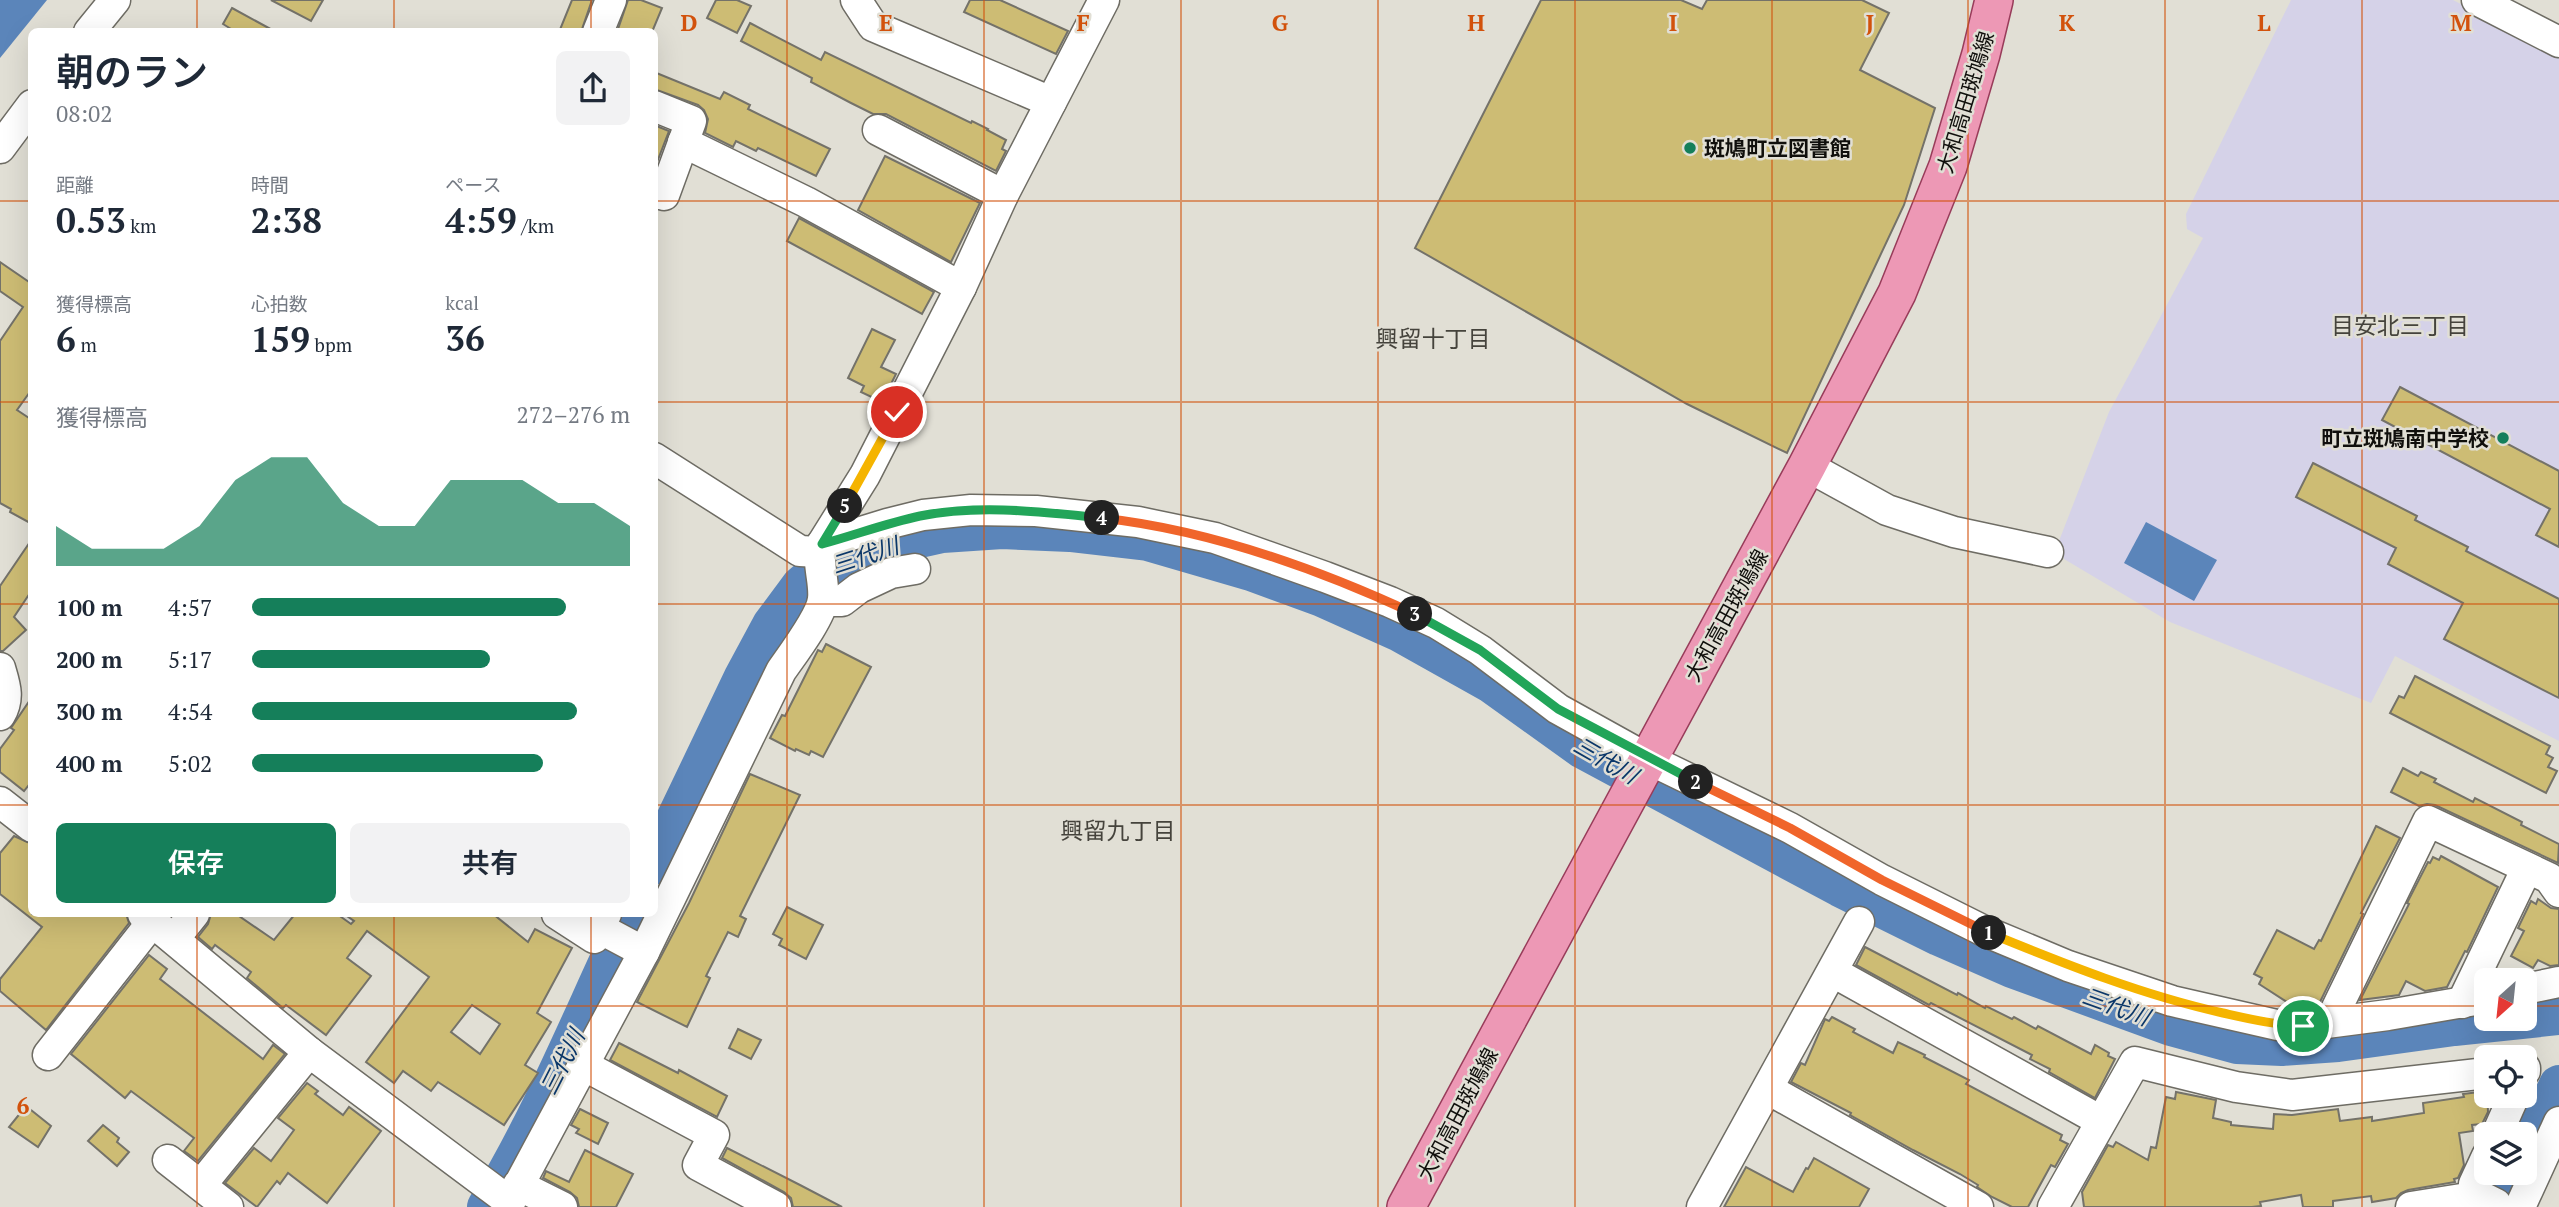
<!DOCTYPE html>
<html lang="ja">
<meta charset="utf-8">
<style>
:root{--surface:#fff;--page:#f2f2f3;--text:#1f2937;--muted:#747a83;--accent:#157f5a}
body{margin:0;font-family:"PT Serif","Noto Sans JP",serif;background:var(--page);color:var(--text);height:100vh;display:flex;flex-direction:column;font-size:26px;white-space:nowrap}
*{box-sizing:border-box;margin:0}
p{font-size:23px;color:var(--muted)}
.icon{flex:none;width:38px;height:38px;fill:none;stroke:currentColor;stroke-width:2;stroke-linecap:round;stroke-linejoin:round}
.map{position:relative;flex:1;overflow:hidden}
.side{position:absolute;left:28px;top:28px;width:630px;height:889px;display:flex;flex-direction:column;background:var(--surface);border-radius:10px;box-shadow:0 7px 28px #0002}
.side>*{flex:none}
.needle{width:46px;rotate:207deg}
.tools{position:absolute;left:2474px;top:968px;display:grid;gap:14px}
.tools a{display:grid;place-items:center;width:63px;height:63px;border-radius:10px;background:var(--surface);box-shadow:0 7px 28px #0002;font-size:35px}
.pin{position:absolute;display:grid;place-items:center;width:60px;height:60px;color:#fff;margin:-30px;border:4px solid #fff;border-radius:50%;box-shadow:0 2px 7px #0007}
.km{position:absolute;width:35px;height:35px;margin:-18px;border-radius:50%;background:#222;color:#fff;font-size:19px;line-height:35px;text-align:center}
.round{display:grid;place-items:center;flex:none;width:74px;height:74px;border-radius:10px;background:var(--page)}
.overview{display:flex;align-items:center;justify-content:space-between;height:119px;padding:0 28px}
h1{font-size:38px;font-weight:600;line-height:52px}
.stats{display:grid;grid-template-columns:repeat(3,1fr);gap:10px;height:119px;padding:7px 28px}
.stats div{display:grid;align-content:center}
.stats b{font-size:35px;font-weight:600}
.stats small{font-size:19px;font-weight:400}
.stats p{font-size:19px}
.chart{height:196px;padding:14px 28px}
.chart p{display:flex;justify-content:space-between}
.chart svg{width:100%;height:126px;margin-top:7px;fill:var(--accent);opacity:.7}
.button{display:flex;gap:14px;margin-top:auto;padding:14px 28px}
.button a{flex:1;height:80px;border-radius:10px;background:var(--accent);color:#fff;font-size:28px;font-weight:600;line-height:80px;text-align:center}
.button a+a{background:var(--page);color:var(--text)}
ul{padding:0 28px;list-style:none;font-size:23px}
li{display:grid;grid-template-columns:112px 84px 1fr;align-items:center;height:52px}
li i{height:18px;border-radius:9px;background:var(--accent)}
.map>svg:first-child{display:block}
.education{fill:#d5d2e8}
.water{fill:#5b85ba}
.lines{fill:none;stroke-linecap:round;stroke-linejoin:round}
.river{stroke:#5b85ba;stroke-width:40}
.building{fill:#cdbc74;stroke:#747269;stroke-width:2;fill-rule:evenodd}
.minor-casing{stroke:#6e6c64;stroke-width:33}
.major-casing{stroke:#983c5a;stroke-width:40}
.minor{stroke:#fff;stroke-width:30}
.major{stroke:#ed98b5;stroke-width:37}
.split-1-casing{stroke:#fff;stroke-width:14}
.split-2-casing{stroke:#fff;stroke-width:14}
.split-3-casing{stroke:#fff;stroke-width:14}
.split-4-casing{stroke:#fff;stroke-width:14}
.split-5-casing{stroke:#fff;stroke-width:14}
.split-6-casing{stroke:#fff;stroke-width:14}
.split-1{stroke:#f5b400;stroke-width:9}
.split-2{stroke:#f0652b;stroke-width:9}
.split-3{stroke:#22a559;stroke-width:9}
.split-4{stroke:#f0652b;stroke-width:9}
.split-5{stroke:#22a559;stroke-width:9}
.split-6{stroke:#f5b400;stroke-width:9}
.grid{fill:none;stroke:#d2520c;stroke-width:2;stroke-opacity:0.55}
.poi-dot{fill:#157f5a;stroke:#e1dfd5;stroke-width:2.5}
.labels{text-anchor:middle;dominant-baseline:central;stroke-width:5;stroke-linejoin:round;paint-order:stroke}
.street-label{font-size:21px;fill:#100f0c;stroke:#e1dfd5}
.poi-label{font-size:21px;font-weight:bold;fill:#100f0c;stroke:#e1dfd5;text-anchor:start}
.neighbourhood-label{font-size:23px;fill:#45433c;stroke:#e1dfd5}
.water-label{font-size:23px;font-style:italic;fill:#0b3769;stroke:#e1dfd5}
.grid-label{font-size:23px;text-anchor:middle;font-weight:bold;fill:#d2520c;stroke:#e1dfd5;stroke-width:5;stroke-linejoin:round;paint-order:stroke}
</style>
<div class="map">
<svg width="2559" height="1207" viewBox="0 0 2559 1207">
<rect width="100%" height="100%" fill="#e1dfd5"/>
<polygon class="education" points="2291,0 2453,0 2559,55 2559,741 2395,656 2371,703 2170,622 2064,559 2059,541 2109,412 2203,238 2187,229 2186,214"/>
<g class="water">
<polygon points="0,0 47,0 0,58"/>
<polygon points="2146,522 2217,560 2194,601 2124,563"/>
</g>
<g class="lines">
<g class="river">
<polyline points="654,865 744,677 772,625 801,586 821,569 870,549 942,533 1002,529 1070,532 1148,541 1251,571 1322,597 1400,632 1491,683 1583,749 1840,887 1939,936 2012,968 2171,1026 2237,1044 2282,1046 2338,1042 2454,1026 2559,1015"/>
<polyline points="2525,1156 2559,1085"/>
<path d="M487 1207C544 1114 584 1012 631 914"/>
<polyline points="2501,1207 2517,1172"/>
</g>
</g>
<g class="building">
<polygon points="271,0 323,0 311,21"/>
<polygon points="572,0 592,0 581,32 559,32"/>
<polygon points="628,0 641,0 662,8 652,32 617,32"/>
<polygon points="716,0 737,0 751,6 737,33 707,18"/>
<polygon points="970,0 1000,0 1068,31 1056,54 964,12"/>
<polygon points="1541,0 1681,0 1702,9 1707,0 1862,0 1889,13 1860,70 1935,108 1904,205 1787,453 1687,404 1415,248"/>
<polygon points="232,8 276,32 236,32 223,24"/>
<polygon points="750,23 821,60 825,52 971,123 972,121 988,129 987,130 1006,140 1002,149 1006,151 996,171 886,114 873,114 851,103 811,82 812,78 741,41"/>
<polygon points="654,72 720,99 724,92 750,105 748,109 830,149 816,176 758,148 756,151 736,141 733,147 705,133 708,119 704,110 698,105 654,89"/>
<polygon points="654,125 669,131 654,170"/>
<polygon points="885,156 980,203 951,262 858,210"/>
<polygon points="799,218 934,292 922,314 787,241"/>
<polygon points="0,262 32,284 32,389 17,410 32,420 32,524 10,512 11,509 0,503 0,341 23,307 0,291"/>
<polygon points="872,329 895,340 881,367 896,374 882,402 861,392 864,386 848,378"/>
<polygon points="2400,387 2559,471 2559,547 2536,535 2550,509 2382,420"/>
<polygon points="2313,463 2417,516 2415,520 2468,547 2466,551 2559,599 2559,698 2444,639 2463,603 2388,564 2396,548 2296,497"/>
<polygon points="32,539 32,590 14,617 26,630 3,651 0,651 0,586"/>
<polygon points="826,644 871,667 823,757 811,751 809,755 796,749 795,751 770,738 782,715 785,716 818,650 822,652"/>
<polygon points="2415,676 2550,746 2546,754 2553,758 2548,767 2557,771 2546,793 2390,713 2399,696 2404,698"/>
<polygon points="32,697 32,781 24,791 0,772 0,749 14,730 11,728"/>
<polygon points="2403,768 2418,776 2421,772 2436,779 2434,782 2473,802 2475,798 2522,822 2521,825 2559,844 2558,863 2435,805 2427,804 2419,806 2391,792"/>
<polygon points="750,774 800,795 740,916 746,919 738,937 728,932 706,976 710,978 687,1027 637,1002 689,903"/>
<polygon points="2376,826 2400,838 2361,913 2363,914 2318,1006 2296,1008 2259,984 2262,978 2254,974 2277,930 2314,949 2319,940 2321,941"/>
<polygon points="14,836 32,844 32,914 126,914 129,923 46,1030 0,991 0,979 42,927 0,894 0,853"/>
<polygon points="2441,856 2498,887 2467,952 2465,951 2447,987 2425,991 2406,981 2399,995 2360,1000 2409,904 2407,903 2428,862 2430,863 2433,857 2439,860"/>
<polygon points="2538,899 2551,908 2559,909 2559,965 2550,966 2538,960 2533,968 2511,956 2524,931 2518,928 2531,901 2536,904"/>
<polygon points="787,907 823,925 806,959 779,945 782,939 773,934"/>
<path d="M211 914H236L274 940 295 914H337L351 924 354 921 344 914H493L528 942 535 929 572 948 537 1013 551 1022 525 1065 538 1073 504 1125 438 1082 431 1091 403 1071 394 1083 366 1062 429 977 367 931 347 958 371 976 326 1035 286 1005 283 1008 247 978 251 972 215 945 212 949 198 937 208 924ZM472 1005 500 1024 480 1054 451 1032Z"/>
<polygon points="1865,947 1957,995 1958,993 1985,1008 1986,1006 2012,1019 2014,1017 2036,1029 2038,1026 2091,1054 2095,1045 2109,1053 2108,1056 2115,1059 2095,1098 2049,1072 2050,1069 2030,1059 2032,1055 1931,1003 1929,1005 1856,965"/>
<polygon points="149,955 167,969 160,979 263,1059 273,1045 285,1054 198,1161 184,1151 194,1138 131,1091 125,1098 71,1054"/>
<polygon points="1832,1017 1855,1029 1853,1032 1893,1053 1898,1042 1925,1055 1924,1057 1969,1080 1966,1084 2062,1135 2060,1140 2068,1144 2055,1167 2051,1165 2028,1207 2012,1207 1992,1197 1977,1187 1978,1185 1960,1174 1913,1150 1850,1115 1851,1113 1791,1082 1801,1063 1805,1065 1825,1019 1829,1021"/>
<polygon points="738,1029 761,1040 751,1059 729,1048"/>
<polygon points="619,1043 678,1073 679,1070 727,1096 717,1117 610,1060"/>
<polygon points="307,1083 318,1091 315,1094 343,1115 349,1107 381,1131 327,1203 288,1173 280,1184 277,1181 257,1207 225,1183 254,1148 271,1161 294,1130 278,1118"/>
<polygon points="2487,1091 2488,1112 2482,1124 2472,1125 2473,1131 2459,1133 2464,1165 2458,1178 2454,1179 2455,1182 2408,1190 2401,1193 2396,1198 2372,1202 2371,1196 2333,1201 2333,1207 2303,1207 2301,1195 2260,1202 2261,1206 2252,1207 2084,1207 2082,1192 2108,1145 2113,1147 2116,1142 2148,1160 2151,1147 2156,1148 2166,1097 2175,1099 2176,1092 2216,1100 2213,1118 2231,1122 2231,1125 2273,1129 2274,1114 2292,1115 2338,1109 2340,1121 2372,1117 2372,1121 2424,1113 2423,1103 2464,1097 2463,1094"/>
<polygon points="26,1106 51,1126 38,1147 9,1127"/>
<polygon points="580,1109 608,1123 598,1144 576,1133 579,1129 571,1125"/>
<polygon points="103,1125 119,1138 117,1142 129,1152 117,1166 88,1141"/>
<polygon points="727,1148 800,1185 842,1207 793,1207 791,1198 784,1192 722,1158"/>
<polygon points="585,1150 633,1174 616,1207 579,1207 577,1198 570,1192 543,1178 546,1171 569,1182"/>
<polygon points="1814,1158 1869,1189 1859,1207 1724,1207 1746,1167 1793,1192 1806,1168 1808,1169"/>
</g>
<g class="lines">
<defs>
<g id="minor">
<polyline points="856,0 873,26 1051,102"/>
<polyline points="2477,0 2559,42"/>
<polyline points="89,32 115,0"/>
<polyline points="598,32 611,0"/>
<polyline points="654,106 691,121 664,195 654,191"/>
<polyline points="878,130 1003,195"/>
<polyline points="683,142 806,202 961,287"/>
<polyline points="0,148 32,105"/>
<polyline points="654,458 800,551 819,552"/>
<polyline points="1807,466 1887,510 1954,532 2048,552"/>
<polyline points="822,544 887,524 923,515 971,510 1036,511 1138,522 1215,538 1325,577 1390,602 1436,623 1480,650 1558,709 1648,759 1790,828 1882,880 1984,931 2068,966 2172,1001 2277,1025 2303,1026 2388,1015 2487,998"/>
<polyline points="823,601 842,601 859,588 891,573 915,569"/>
<path d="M0 668C5 685 10 698 0 715"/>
<polyline points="0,802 32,827"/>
<polyline points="143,914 309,1052 510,1202"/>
<polyline points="557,914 594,938 606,914"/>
<polyline points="599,928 644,952"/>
<polyline points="174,939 194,914"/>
<polyline points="1833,972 2101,1121"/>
<polyline points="2525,989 2559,982"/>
<polyline points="2462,1003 2527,868"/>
<polyline points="2330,1022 2428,821 2549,878 2559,892"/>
<polyline points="48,1055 153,921"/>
<polyline points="585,1066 714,1135 698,1165 776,1207"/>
<polyline points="2525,1068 2525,1071"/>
<polyline points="1768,1089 1978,1207"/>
<polyline points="2497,1134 2514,1096"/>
<polyline points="2487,1156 2474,1184 2480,1196 2496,1204"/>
<polyline points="168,1160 228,1207"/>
<polyline points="201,1185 309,1052"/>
<polyline points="518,1185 562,1207"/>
<path d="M507 1207 644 952 781 671C792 655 821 617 823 599 825 581 816 562 822 544L865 475 961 287 1003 195 1104 0"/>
<polyline points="1702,1207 1859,922"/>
<polyline points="2053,1207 2135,1062 2236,1087 2292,1095 2487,1073"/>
<polyline points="2411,1207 2480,1196"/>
<polyline points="2520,1207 2559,1122"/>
</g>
<polyline id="major" points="1406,1207 1807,466 1897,293 1948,166 1981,54 1994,0"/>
</defs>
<use href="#minor" class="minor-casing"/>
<use href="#major" class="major-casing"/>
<use href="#minor" class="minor"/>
<use href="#major" class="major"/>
</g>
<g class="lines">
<defs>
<path id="split-1" d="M1989 933C2065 964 2142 995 2223 1013 2250 1019 2275 1025 2303 1026"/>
<polyline id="split-2" points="1696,782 1790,828 1882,880 1989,933"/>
<polyline id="split-3" points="1415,614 1480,650 1558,709 1696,782"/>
<path id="split-4" d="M1102 518C1210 530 1316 568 1415 614"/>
<path id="split-5" d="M845 506 822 544C855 535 887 523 920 516 980 504 1042 512 1102 518"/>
<polyline id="split-6" points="845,506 897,412"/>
</defs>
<use href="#split-1" class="split-1-casing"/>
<use href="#split-2" class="split-2-casing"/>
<use href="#split-3" class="split-3-casing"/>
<use href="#split-4" class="split-4-casing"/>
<use href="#split-5" class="split-5-casing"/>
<use href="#split-6" class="split-6-casing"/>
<use href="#split-1" class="split-1"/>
<use href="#split-2" class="split-2"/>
<use href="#split-3" class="split-3"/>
<use href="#split-4" class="split-4"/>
<use href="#split-5" class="split-5"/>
<use href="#split-6" class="split-6"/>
</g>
<path class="grid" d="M197 0V32M394 0V32M591 0V32M787 0V1207M984 0V1207M1181 0V1207M1378 0V1207M1575 0V1207M1772 0V1207M1968 0V1207M2165 0V1207M2362 0V1207M0 201H32M654 201H2559M0 402H32M654 402H2559M0 604H32M654 604H2559M0 805H32M654 805H2559M197 914V1207M394 914V1207M591 914V1207M0 1006H2487M2525 1006H2559"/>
<g class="poi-dot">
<circle cx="1690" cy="148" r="7"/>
<circle cx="2503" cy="438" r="7"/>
</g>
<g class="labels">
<g class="street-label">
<text transform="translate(1965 102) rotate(-73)">大和高田斑鳩線</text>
<text transform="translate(1726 615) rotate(-61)">大和高田斑鳩線</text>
<text transform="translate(1457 1114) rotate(-62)">大和高田斑鳩線</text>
</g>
<g class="poi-label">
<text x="1704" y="148">斑鳩町立図書館</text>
<text x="2489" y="438" text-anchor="end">町立斑鳩南中学校</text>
</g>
<g class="neighbourhood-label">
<text x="2400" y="325">目安北三丁目</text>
<text x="1433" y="338">興留十丁目</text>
<text x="1118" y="830">興留九丁目</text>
</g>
<g class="water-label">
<text transform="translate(865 555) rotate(-18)">三代川</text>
<text transform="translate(1606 760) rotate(30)">三代川</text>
<text transform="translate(2116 1006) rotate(20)">三代川</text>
<text transform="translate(562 1062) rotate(-63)">三代川</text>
</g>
</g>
<g class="grid-label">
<text x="689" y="31">D</text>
<text x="886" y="31">E</text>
<text x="1083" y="31">F</text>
<text x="1280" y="31">G</text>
<text x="1476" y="31">H</text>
<text x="1673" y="31">I</text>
<text x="1870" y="31">J</text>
<text x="2067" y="31">K</text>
<text x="2264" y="31">L</text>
<text x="2461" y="31">M</text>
<text x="23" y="1114">6</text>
</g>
</svg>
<div class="tools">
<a><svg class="needle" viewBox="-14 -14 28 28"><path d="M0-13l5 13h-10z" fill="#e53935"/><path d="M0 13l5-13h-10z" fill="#747a83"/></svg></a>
<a><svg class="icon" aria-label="locate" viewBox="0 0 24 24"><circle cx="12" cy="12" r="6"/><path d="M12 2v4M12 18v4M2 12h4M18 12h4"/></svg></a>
<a><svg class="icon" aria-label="layers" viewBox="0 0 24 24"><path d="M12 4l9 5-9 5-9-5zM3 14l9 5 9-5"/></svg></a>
</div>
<div class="pin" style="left:2303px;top:1026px;background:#1e9e55"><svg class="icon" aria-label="arrive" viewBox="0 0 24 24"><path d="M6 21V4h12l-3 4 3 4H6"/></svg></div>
<div class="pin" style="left:897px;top:412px;background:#d93025"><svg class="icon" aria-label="check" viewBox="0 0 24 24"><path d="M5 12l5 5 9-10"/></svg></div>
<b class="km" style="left:1989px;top:933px">1</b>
<b class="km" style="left:1696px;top:782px">2</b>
<b class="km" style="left:1415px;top:614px">3</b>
<b class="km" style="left:1102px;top:518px">4</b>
<b class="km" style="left:845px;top:506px">5</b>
<section class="side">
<div class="overview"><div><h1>朝のラン</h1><p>08:02</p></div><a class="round"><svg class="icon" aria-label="share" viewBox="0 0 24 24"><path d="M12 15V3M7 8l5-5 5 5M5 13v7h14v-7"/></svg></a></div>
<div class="stats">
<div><p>距離</p><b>0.53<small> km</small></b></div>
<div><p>時間</p><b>2:38</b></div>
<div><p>ペース</p><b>4:59<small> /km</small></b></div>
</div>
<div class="stats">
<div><p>獲得標高</p><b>6<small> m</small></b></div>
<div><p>心拍数</p><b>159<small> bpm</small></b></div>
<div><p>kcal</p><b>36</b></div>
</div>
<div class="chart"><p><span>獲得標高</span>272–276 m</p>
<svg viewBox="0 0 160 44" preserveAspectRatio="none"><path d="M0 44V30L10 38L20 38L30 38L40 30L50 14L60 6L70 6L80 22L90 30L100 30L110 14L120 14L130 14L140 22L150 22L160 30V44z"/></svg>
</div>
<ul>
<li><b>100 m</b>4:57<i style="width:83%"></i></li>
<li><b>200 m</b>5:17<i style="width:63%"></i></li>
<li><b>300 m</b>4:54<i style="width:86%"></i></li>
<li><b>400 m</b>5:02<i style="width:77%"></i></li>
</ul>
<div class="button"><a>保存</a><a>共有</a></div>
</section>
</div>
